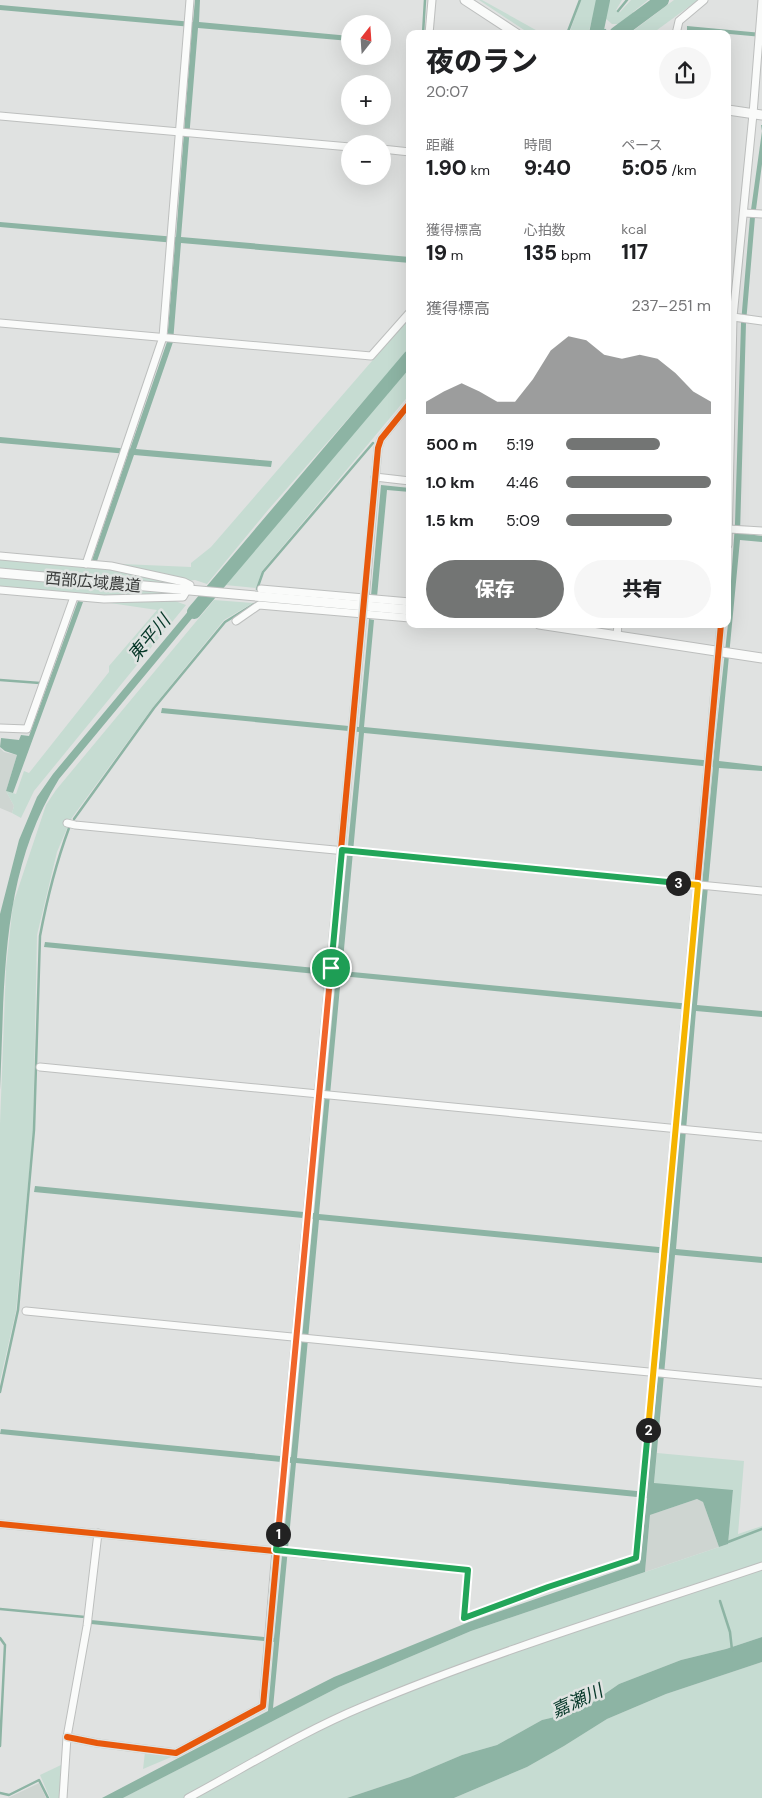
<!DOCTYPE html>
<html lang="ja">
<meta charset="utf-8">
<style>
:root{--surface:#fff;--page:#f6f6f6;--text:#202124;--muted:#757577;--accent:#737574}
body{margin:0;font-family:"DM Sans","Noto Sans JP",sans-serif;background:var(--page);color:var(--text);height:100vh;display:flex;flex-direction:column;font-size:19px;white-space:nowrap}
*{box-sizing:border-box;margin:0}
p{font-size:16px;color:var(--muted)}
.icon{flex:none;width:28px;height:28px;fill:none;stroke:currentColor;stroke-width:2;stroke-linecap:round;stroke-linejoin:round}
.map{position:relative;flex:1;overflow:hidden}
.details{position:absolute;left:406px;top:30px;width:325px;height:598px;display:flex;flex-direction:column;background:var(--surface);border-radius:10px;box-shadow:0 5px 20px #0002}
.details>*{flex:none}
.needle{width:32px;rotate:17deg}
.fabs{position:absolute;left:341px;top:15px;display:grid;gap:10px}
.fabs a{display:grid;place-items:center;width:50px;height:50px;border-radius:50%;background:var(--surface);box-shadow:0 5px 20px #0002;font-size:25px}
.pin{position:absolute;display:grid;place-items:center;width:42px;height:42px;color:#fff;margin:-21px;border:2px solid #fff;border-radius:50%;box-shadow:0 1px 5px #0007}
.km{position:absolute;width:25px;height:25px;margin:-12px;border-radius:50%;background:#222;color:#fff;font-size:14px;line-height:25px;text-align:center}
.round{display:grid;place-items:center;flex:none;width:52px;height:52px;border-radius:26px;background:var(--page)}
.head{display:flex;align-items:center;justify-content:space-between;height:85px;padding:0 20px}
h1{font-size:28px;font-weight:800;line-height:38px}
.figures{display:grid;grid-template-columns:repeat(3,1fr);gap:8px;height:85px;padding:5px 20px}
.figures div{display:grid;align-content:center}
.figures b{font-size:21px;font-weight:800}
.figures small{font-size:14px;font-weight:400}
.figures p{font-size:14px}
.chart{height:140px;padding:10px 20px}
.chart p{display:flex;justify-content:space-between}
.chart svg{width:100%;height:90px;margin-top:5px;fill:var(--accent);opacity:.7}
.cta{display:flex;gap:10px;margin-top:auto;padding:10px 20px}
.cta a{flex:1;height:58px;border-radius:30px;background:var(--accent);color:#fff;font-size:20px;font-weight:800;line-height:58px;text-align:center}
.cta a+a{background:var(--page);color:var(--text)}
ul{padding:0 20px;list-style:none;font-size:16px}
li{display:grid;grid-template-columns:80px 60px 1fr;align-items:center;height:38px}
li i{height:12px;border-radius:6px;background:var(--accent)}
.map>svg:first-child{display:block}
.built{fill:#ced5d1}
.green{fill:#c6dcd2}
.water{fill:#8db4a4;fill-rule:evenodd}
.lines{fill:none;stroke-linecap:round;stroke-linejoin:round}
.stream{stroke:#8db4a4;stroke-width:2.5}
.river{stroke:#8db4a4;stroke-width:14}
.street-casing{stroke:#bdbfbe;stroke-width:9}
.secondary-casing{stroke:#bdbfbe;stroke-width:11}
.street{stroke:#fafbfa;stroke-width:7}
.secondary{stroke:#fafbfa;stroke-width:9}
.cycleway-casing{stroke:#dfe3e1;stroke-width:9}
.cycleway{stroke:#e8590c;stroke-width:6}
.split-1-casing{stroke:#fff;stroke-width:10}
.split-2-casing{stroke:#fff;stroke-width:10}
.split-3-casing{stroke:#fff;stroke-width:10}
.split-4-casing{stroke:#fff;stroke-width:10}
.split-1{stroke:#f0652b;stroke-width:6}
.split-2{stroke:#22a559;stroke-width:6}
.split-3{stroke:#f5b400;stroke-width:6}
.split-4{stroke:#22a559;stroke-width:6}
.labels{text-anchor:middle;dominant-baseline:central;stroke-width:5;stroke-linejoin:round;paint-order:stroke}
.street-label{font-size:16px;fill:#393b3a;stroke:#dfe3e1}
.water-label{font-size:18px;font-style:italic;fill:#053627;stroke:#dfe3e1}
</style>
<div class="map">
<svg width="762" height="1798" viewBox="0 0 762 1798">
<rect width="100%" height="100%" fill="#e0e2e1"/>
<g class="built">
<polygon points="0,748 4,752 17,755 6,791 14,806 12,813 0,808"/>
<polygon points="697,1499 703,1502 719,1547 645,1572 650,1515"/>
<polygon points="39,1783 46,1798 8,1798"/>
</g>
<g class="green">
<polygon points="479,0 482,0 543,34 530,34"/>
<polygon points="581,0 598,0 588,34 569,34"/>
<polygon points="606,0 622,0 616,10 620,12 631,0 648,0 633,12 633,15 620,24 612,24 605,18"/>
<polygon points="674,0 698,0 657,30 645,31 643,34 629,34"/>
<polygon points="410,317 410,348 268,510 207,584 195,580 172,583 169,593 175,601 186,605 34,791 21,818 12,813 14,806 6,791 16,794 24,771 29,773 109,672 109,666 157,610 110,603 107,597 0,587 0,559 112,570 122,564 191,567 191,563 211,547"/>
<polygon points="410,366 410,394 262,571 256,588 225,585"/>
<polygon points="214,600 253,603 224,620 153,707 71,819 57,852 37,935 33,1131 16,1311 0,1381 0,1124 6,968 13,904 46,805 56,790"/>
<polygon points="657,1453 744,1461 738,1534 762,1526 762,1637 726,1649 681,1660 619,1684 580,1711 542,1720 497,1745 462,1755 410,1777 347,1798 123,1798 339,1687 471,1631 728,1544 733,1491 654,1484"/>
<polygon points="762,1662 762,1798 454,1798 527,1767 564,1746 607,1719 666,1694"/>
<polygon points="145,1752 176,1755 143,1769"/>
<polygon points="61,1765 60,1798 50,1798 40,1775"/>
</g>
<g class="water">
<polygon points="195,0 200,0 199,22 350,36 350,41 198,28 181,237 410,257 410,263 181,243 173,342 136,449 272,461 271,467 134,455 97,561 92,560 128,454 0,443 0,437 130,449 167,342 175,243 0,227 0,222 176,237 192,27 0,10 0,5 193,22"/>
<polygon points="687,26 762,33 762,37 687,30"/>
<path d="M761 125H762V164L755 217 746 323 740 533 762 536V542L740 540 719 761 762 766V771L719 768 697 1005 762 1011V1017L696 1011 676 1249 762 1257V1263L675 1255 654 1483 733 1490 728 1544 719 1547 703 1502 697 1499 650 1515 645 1572 471 1631 339 1687 123 1798H102L268 1711 274 1642 91 1624V1620L274 1638 291 1463 0 1434 1 1429 291 1457 313 1219 34 1192 35 1186 314 1213 336 976 44 947 45 942 336 970 359 732 161 713 162 708 359 727 369 619 374 620 364 727 713 761 728 624 735 524 741 323 750 217 762 131ZM364 733 713 767 691 1004 342 971ZM341 976 690 1010 669 1248 319 1214ZM319 1220 669 1254 647 1492 297 1458ZM296 1463 647 1498 640 1563 469 1622 334 1677 273 1708Z"/>
<polygon points="381,485 410,488 410,492 387,490 377,597 371,596"/>
<path d="M200 597 209 598 59 779C0 874 5 981 0 1090V914L19 840 37 797 53 774Z"/>
<polygon points="78,601 83,602 13,793 6,791 17,755 5,751 0,747 1,738 19,740 21,735 29,736"/>
<polygon points="762,1637 762,1662 666,1694 607,1719 564,1746 527,1767 454,1798 347,1798 410,1777 462,1755 497,1745 542,1720 580,1711 619,1684 681,1660 726,1649"/>
</g>
<g class="lines">
<g class="stream">
<polyline points="618,11 627,0"/>
<polyline points="423,34 425,0"/>
<polyline points="567,34 580,0"/>
<polyline points="602,34 605,30"/>
<polyline points="257,589 263,572 373,443"/>
<polyline points="0,680 40,683"/>
<polyline points="74,819 154,708 225,622 254,604"/>
<path d="M0 1392 18 1310 34 1130 40 936C47 899 56 863 69 828"/>
<polyline points="728,1542 762,1529"/>
<polyline points="720,1601 730,1632 732,1650"/>
<polyline points="0,1609 85,1617"/>
<polyline points="0,1638 5,1645 0,1746"/>
<polyline points="0,1793 9,1795 39,1780 48,1798"/>
</g>
<g class="river">
<polyline points="596,34 603,0"/>
<polyline points="616,34 662,0"/>
<polyline points="194,612 410,357"/>
</g>
<defs>
<g id="street">
<polyline points="762,0 753,114 733,317 762,321"/>
<polyline points="429,34 432,0"/>
<polyline points="676,34 679,21 704,0"/>
<polyline points="0,116 350,147"/>
<polyline points="382,149 410,152"/>
<polyline points="744,213 762,214"/>
<polyline points="728,317 733,317 728,545"/>
<polyline points="0,323 371,356 410,312"/>
<polyline points="375,477 410,481"/>
<polyline points="729,529 762,531"/>
<polyline points="0,556 111,566 184,582 190,585 183,597 104,599 0,590"/>
<polyline points="86,564 163,337 190,0"/>
<polyline points="261,589 410,602"/>
<polyline points="365,599 378,448 381,439 410,403"/>
<polyline points="236,621 259,605 410,618"/>
<polyline points="617,636 618,624"/>
<polyline points="0,728 27,729 74,597"/>
<polyline points="67,823 75,825 762,891"/>
<polyline points="40,1067 762,1137"/>
<polyline points="26,1311 762,1383"/>
<polyline points="0,1524 468,1570 464,1618 548,1587 636,1558 721,624"/>
<polyline points="67,1737 97,1743 176,1753 263,1706 276,1550 363,614"/>
<polyline points="63,1798 67,1737 87,1626 98,1533"/>
<path d="M188 1798C246 1767 302 1732 362 1707 493 1652 628 1611 762 1566"/>
</g>
<g id="secondary">
<polyline points="465,0 517,34"/>
<polyline points="728,110 762,115"/>
<polyline points="0,573 410,610"/>
<polyline points="539,624 762,658"/>
</g>
</defs>
<use href="#street" class="street-casing"/>
<use href="#secondary" class="secondary-casing"/>
<use href="#street" class="street"/>
<use href="#secondary" class="secondary"/>
<defs>
<g id="cycleway">
<polyline points="0,1524 468,1570 464,1618 548,1587 636,1558 721,624"/>
<path d="M67 1737 97 1743 176 1753 263 1706C300 1287 340 867 378 448L381 439 410 403"/>
</g>
</defs>
<use href="#cycleway" class="cycleway-casing"/>
<use href="#cycleway" class="cycleway"/>
</g>
<g class="lines">
<defs>
<polyline id="split-1" points="278,1534 331,968"/>
<polyline id="split-2" points="278,1534 276,1550 468,1570 464,1618 548,1587 636,1558 648,1430"/>
<polyline id="split-3" points="648,1430 698,885 678,883"/>
<polyline id="split-4" points="331,968 342,850 678,883"/>
</defs>
<use href="#split-1" class="split-1-casing"/>
<use href="#split-2" class="split-2-casing"/>
<use href="#split-3" class="split-3-casing"/>
<use href="#split-4" class="split-4-casing"/>
<use href="#split-1" class="split-1"/>
<use href="#split-2" class="split-2"/>
<use href="#split-3" class="split-3"/>
<use href="#split-4" class="split-4"/>
</g>
<g class="labels">
<g class="street-label">
<text transform="translate(93 582) rotate(5)">西部広域農道</text>
</g>
<g class="water-label">
<text transform="translate(149 638) rotate(-50)">東平川</text>
<text transform="translate(577 1701) rotate(-25)">嘉瀬川</text>
</g>
</g>
</svg>
<div class="fabs">
<a><svg class="needle" viewBox="-14 -14 28 28"><path d="M0-13l5 13h-10z" fill="#e53935"/><path d="M0 13l5-13h-10z" fill="#757577"/></svg></a>
<a>+</a>
<a>−</a>
</div>
<div class="pin" style="left:331px;top:968px;background:#1e9e55"><svg class="icon" aria-label="arrive" viewBox="0 0 24 24"><path d="M6 21V4h12l-3 4 3 4H6"/></svg></div>
<b class="km" style="left:278px;top:1534px">1</b>
<b class="km" style="left:648px;top:1430px">2</b>
<b class="km" style="left:678px;top:883px">3</b>
<section class="details">
<div class="head"><div><h1>夜のラン</h1><p>20:07</p></div><a class="round"><svg class="icon" aria-label="share" viewBox="0 0 24 24"><path d="M12 15V3M7 8l5-5 5 5M5 13v7h14v-7"/></svg></a></div>
<div class="figures">
<div><p>距離</p><b>1.90<small> km</small></b></div>
<div><p>時間</p><b>9:40</b></div>
<div><p>ペース</p><b>5:05<small> /km</small></b></div>
</div>
<div class="figures">
<div><p>獲得標高</p><b>19<small> m</small></b></div>
<div><p>心拍数</p><b>135<small> bpm</small></b></div>
<div><p>kcal</p><b>117</b></div>
</div>
<div class="chart"><p><span>獲得標高</span>237–251 m</p>
<svg viewBox="0 0 160 44" preserveAspectRatio="none"><path d="M0 44V38L10 33L20 29L30 33L40 38L50 38L60 27L70 13L80 6L90 8L100 15L110 17L120 15L130 17L140 24L150 33L160 38V44z"/></svg>
</div>
<ul>
<li><b>500 m</b>5:19<i style="width:65%"></i></li>
<li><b>1.0 km</b>4:46<i style="width:100%"></i></li>
<li><b>1.5 km</b>5:09<i style="width:73%"></i></li>
</ul>
<div class="cta"><a>保存</a><a>共有</a></div>
</section>
</div>
